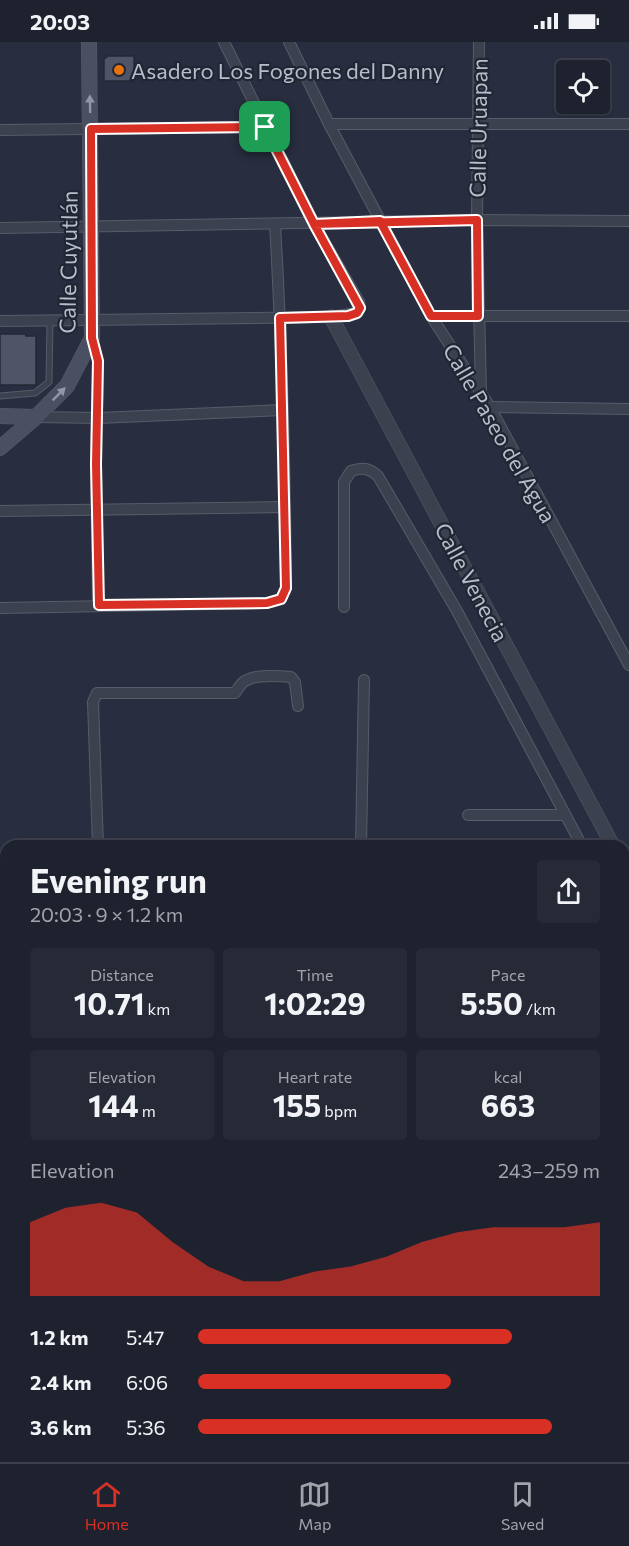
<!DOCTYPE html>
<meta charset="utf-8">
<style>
:root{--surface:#1e222f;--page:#262a37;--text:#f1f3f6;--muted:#a1a4aa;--line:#3c3f4b;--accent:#d93025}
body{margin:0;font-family:Commissioner,sans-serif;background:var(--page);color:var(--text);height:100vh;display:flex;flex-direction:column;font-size:22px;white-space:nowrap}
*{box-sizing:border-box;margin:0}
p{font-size:20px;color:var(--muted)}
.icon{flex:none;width:33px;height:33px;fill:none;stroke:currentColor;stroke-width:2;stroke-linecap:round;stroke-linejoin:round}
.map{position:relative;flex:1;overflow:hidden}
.panel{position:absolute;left:0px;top:798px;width:630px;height:622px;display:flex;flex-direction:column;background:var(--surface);border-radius:18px 18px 0 0;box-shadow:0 2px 4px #0004,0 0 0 2px var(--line)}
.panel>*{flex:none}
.fabs{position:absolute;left:556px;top:18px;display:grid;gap:12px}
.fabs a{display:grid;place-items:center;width:54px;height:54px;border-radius:6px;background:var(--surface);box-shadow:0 2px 4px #0004,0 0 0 2px var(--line);font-size:30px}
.pin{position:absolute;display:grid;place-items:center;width:51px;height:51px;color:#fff;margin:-26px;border-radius:12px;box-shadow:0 3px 9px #0006}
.round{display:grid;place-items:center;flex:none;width:63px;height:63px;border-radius:6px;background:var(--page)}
.head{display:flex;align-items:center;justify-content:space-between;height:102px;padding:0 30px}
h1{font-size:33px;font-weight:700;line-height:45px}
.metrics{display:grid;grid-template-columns:repeat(3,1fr);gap:9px;height:102px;padding:6px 30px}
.metrics div{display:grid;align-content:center;border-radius:6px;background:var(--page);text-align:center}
.metrics b{font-size:30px;font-weight:700}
.metrics small{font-size:16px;font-weight:400}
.metrics p{font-size:16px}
.chart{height:168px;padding:12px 30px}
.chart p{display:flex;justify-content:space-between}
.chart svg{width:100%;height:108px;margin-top:6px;fill:var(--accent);opacity:.7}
ul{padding:0 30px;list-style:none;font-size:20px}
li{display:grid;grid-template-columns:96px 72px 1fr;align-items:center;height:45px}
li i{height:15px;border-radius:8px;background:var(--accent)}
.status{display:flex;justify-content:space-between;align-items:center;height:42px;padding:0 30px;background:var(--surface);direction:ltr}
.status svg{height:16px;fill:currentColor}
.menu{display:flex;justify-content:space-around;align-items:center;height:84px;border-top:2px solid var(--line);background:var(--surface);font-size:16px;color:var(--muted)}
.menu a{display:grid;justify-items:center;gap:3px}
.menu .on{color:var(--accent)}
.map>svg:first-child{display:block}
.building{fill:#4f5567;stroke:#232836;stroke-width:1.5}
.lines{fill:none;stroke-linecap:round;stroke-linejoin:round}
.service-casing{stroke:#575c69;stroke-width:7}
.minor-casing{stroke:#575c69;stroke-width:12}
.tertiary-casing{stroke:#575c69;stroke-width:15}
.secondary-casing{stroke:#575c69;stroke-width:16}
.service{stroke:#3c414f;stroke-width:5}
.minor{stroke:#3c414f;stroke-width:10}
.tertiary{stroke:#3c414f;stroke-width:14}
.secondary{stroke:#4b4f62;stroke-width:15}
.oneway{fill:#9296a5}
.route-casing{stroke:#fff;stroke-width:12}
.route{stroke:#d93025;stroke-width:8}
.food-dot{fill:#e8710a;stroke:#212634;stroke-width:2}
.labels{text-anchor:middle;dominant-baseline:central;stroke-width:4.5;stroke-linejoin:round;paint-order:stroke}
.poi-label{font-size:22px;fill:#b9bcc9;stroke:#212634;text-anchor:start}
.street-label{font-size:22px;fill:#b9bcc9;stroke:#212634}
</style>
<div class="status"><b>20:03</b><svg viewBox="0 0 49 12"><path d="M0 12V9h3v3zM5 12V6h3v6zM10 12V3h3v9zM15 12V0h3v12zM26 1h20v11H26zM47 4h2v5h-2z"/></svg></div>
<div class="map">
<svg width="629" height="1420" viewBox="0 0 629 1420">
<rect width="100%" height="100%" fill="#282e3f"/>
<g class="building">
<polygon points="108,14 134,14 134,39 104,39 104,17"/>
<polygon points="0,292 25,292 26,294 36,294 36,343 0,343"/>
</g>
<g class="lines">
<defs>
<polyline id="service" points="0,354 35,351 49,340 50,279"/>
<g id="minor">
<polyline points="289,0 329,82 431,274 490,365 629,623"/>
<polyline points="479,0 477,178 481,351"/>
<polyline points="329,82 629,82"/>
<polyline points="0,88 265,85"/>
<polyline points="0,186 477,178 629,179"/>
<polyline points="431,274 629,274"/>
<polyline points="0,279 331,275 357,271 360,266 359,260 314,182 224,0"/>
<polyline points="92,296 98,319 96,422 98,563"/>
<polyline points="490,365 629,367"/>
<polyline points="36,375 98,376 283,368"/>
<polyline points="0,469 285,465"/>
<path d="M344 565V440L351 429C362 425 369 426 378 434L457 569 582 804"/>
<path d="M0 566 267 561 281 557 286 546C285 424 282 303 275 182"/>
<polyline points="468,773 565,773"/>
<path d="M98 804 93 660 97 651H235C238 647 240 642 245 639 255 632 279 634 291 635L295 640 298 664"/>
<polyline points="361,804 364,638"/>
<polyline points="624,978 629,983"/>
<polyline points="624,1026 629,1022"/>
<polyline points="624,1103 629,1103"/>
<polyline points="624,1228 629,1228"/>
<polyline points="624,1333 629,1333"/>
<polyline points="83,1414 83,1420"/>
<polyline points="100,1414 100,1420"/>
<polyline points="334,1420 334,1414"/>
</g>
<g id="tertiary">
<polyline points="331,275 613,804"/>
<polyline points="0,821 6,821"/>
<polyline points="624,825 629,835"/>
<polyline points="0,841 6,841"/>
<polyline points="479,1414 479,1420"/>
</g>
<g id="secondary">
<polyline points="0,374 36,375"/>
<polyline points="0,406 36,375 67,344 92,296 89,0"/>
</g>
</defs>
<use href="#service" class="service-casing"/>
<use href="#minor" class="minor-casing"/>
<use href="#tertiary" class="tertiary-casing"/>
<use href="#secondary" class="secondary-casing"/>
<use href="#service" class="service"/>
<use href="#minor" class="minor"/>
<use href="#tertiary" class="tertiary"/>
<use href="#secondary" class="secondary"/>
</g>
<defs><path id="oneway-solid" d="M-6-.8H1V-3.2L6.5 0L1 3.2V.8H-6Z" transform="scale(1.5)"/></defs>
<g class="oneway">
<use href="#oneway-solid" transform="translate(90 62) rotate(-91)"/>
<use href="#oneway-solid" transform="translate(59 352) rotate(-45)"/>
</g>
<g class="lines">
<defs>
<polyline id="route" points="265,85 91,87 92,296 98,319 96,422 99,563 267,561 281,557 286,546 280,276 348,274 357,271 360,266 314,182 477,178 478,274 431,274 380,179 314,182 265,85"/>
</defs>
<use href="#route" class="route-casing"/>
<use href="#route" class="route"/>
</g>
<circle class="food-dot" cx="119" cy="28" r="6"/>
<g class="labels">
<g class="poi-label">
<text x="131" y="28">Asadero Los Fogones del Danny</text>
</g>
<g class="street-label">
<text transform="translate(478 86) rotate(-89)">Calle Uruapan</text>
<text transform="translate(68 220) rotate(-89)">Calle Cuyutlán</text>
<text transform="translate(500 391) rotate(60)">Calle Paseo del Agua</text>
<text transform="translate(472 540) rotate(62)">Calle Venecia</text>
</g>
</g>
</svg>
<div class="fabs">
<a><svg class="icon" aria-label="locate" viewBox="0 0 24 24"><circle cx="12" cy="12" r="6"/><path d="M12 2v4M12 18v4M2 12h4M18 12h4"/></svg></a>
</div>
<div class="pin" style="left:265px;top:85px;background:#1e9e55"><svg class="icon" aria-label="arrive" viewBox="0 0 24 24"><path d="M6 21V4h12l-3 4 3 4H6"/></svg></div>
<section class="panel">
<div class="head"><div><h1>Evening run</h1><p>20:03 · 9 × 1.2 km</p></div><a class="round"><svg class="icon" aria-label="share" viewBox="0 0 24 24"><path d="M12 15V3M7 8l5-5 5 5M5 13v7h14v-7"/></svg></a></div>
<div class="metrics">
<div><p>Distance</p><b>10.71<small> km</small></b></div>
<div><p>Time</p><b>1:02:29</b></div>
<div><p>Pace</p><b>5:50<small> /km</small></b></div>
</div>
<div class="metrics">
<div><p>Elevation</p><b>144<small> m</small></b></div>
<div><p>Heart rate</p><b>155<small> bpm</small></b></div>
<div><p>kcal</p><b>663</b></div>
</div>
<div class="chart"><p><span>Elevation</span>243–259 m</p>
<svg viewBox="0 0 160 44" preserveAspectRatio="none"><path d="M0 44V14L10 8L20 6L30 10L40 22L50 32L60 38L70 38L80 34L90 32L100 28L110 22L120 18L130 16L140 16L150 16L160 14V44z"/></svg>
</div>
<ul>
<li><b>1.2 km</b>5:47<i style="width:78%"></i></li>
<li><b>2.4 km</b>6:06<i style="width:63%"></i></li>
<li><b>3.6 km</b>5:36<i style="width:88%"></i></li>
</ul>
</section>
</div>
<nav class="menu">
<a class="on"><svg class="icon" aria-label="home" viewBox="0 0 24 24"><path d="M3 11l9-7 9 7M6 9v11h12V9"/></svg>Home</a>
<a><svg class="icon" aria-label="map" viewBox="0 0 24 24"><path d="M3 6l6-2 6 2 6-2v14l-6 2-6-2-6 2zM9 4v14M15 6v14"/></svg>Map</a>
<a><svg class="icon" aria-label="saved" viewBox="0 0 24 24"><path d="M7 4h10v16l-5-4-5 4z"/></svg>Saved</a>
</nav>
